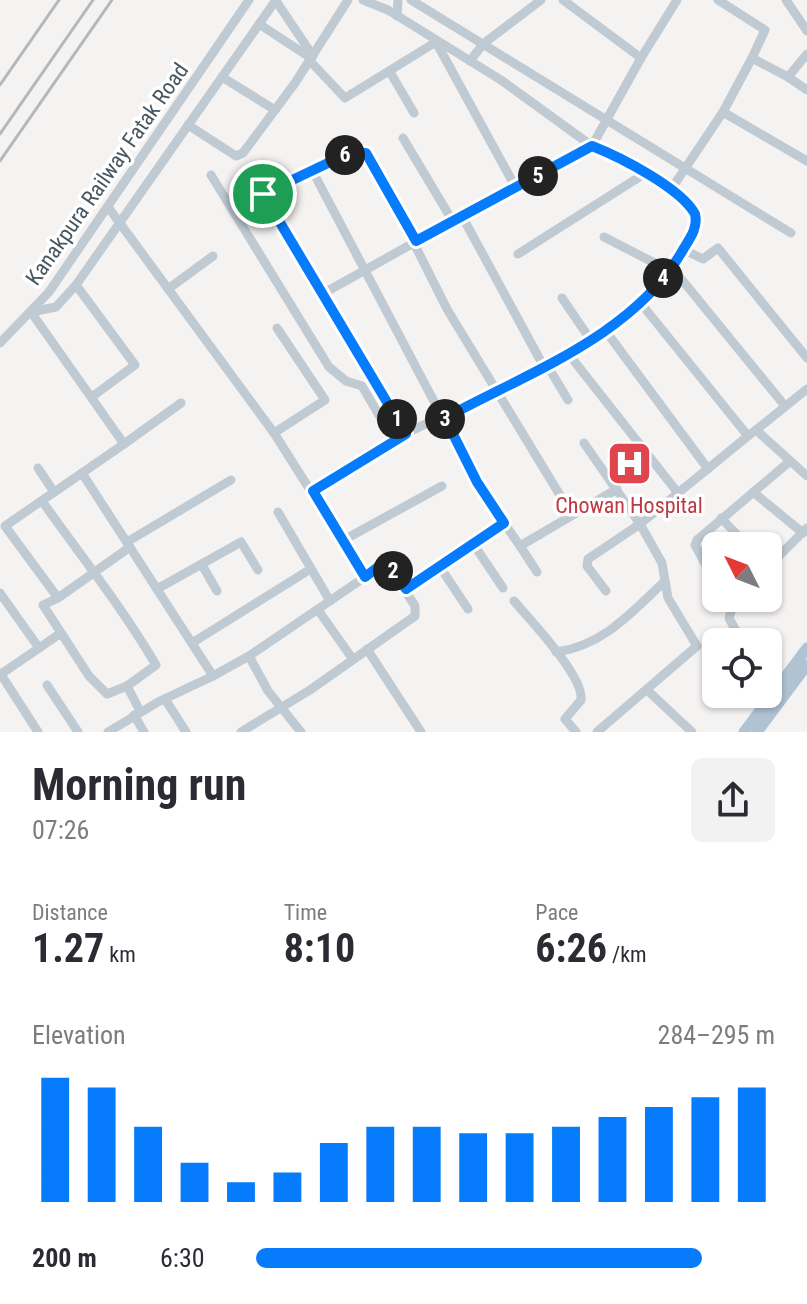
<!DOCTYPE html>
<meta charset="utf-8">
<style>
:root{--surface:#fff;--page:#f2f2f3;--text:#2b2b33;--muted:#7c7c81;--accent:#067bfb}
body{margin:0;font-family:"Roboto Condensed",sans-serif;background:var(--page);color:var(--text);height:100vh;display:flex;flex-direction:column;font-size:30px;white-space:nowrap}
*{box-sizing:border-box;margin:0}
p{font-size:26px;color:var(--muted)}
.icon{flex:none;width:44px;height:44px;fill:none;stroke:currentColor;stroke-width:2;stroke-linecap:round;stroke-linejoin:round}
.map{position:relative;height:732px;overflow:hidden}
.side{display:flex;flex-direction:column;background:var(--surface);flex:1}
.side>*{flex:none}
.needle{width:52px;rotate:312deg}
.fabs{position:absolute;left:702px;top:532px;display:grid;gap:16px}
.fabs a{display:grid;place-items:center;width:80px;height:80px;border-radius:12px;background:var(--surface);box-shadow:0 2px 6px #0004;font-size:40px}
.pin{position:absolute;display:grid;place-items:center;width:68px;height:68px;color:#fff;margin:-34px;border:4px solid #fff;border-radius:50%;box-shadow:0 2px 8px #0007}
.km{position:absolute;width:40px;height:40px;margin:-20px;border-radius:50%;background:#222;color:#fff;font-size:22px;line-height:40px;text-align:center}
.round{display:grid;place-items:center;flex:none;width:84px;height:84px;border-radius:12px;background:var(--page)}
.overview{display:flex;align-items:center;justify-content:space-between;height:136px;padding:0 32px}
h1{font-size:44px;font-weight:700;line-height:60px}
.metrics{display:grid;grid-template-columns:repeat(3,1fr);gap:12px;height:136px;padding:8px 32px}
.metrics div{display:grid;align-content:center}
.metrics b{font-size:40px;font-weight:700}
.metrics small{font-size:22px;font-weight:400}
.metrics p{font-size:22px}
.chart{height:224px;padding:16px 32px}
.chart p{display:flex;justify-content:space-between}
.chart svg{width:100%;height:144px;margin-top:8px;stroke:var(--accent);stroke-width:6}
ul{padding:0 32px;list-style:none;font-size:26px}
li{display:grid;grid-template-columns:128px 96px 1fr;align-items:center;height:60px}
li i{height:20px;border-radius:10px;background:var(--accent)}
.map>svg:first-child{display:block}
.building{fill:url(#building-hatch)}
.lines{fill:none;stroke-linecap:round;stroke-linejoin:round}
.minor{stroke:#bfcad3;stroke-width:9}
.major{stroke:#b0c3d3;stroke-width:11}
.rail{stroke:#b4b8bd;stroke-width:3}
.route-casing{stroke:#fff;stroke-width:16}
.route{stroke:#067bfb;stroke-width:10}
.labels{text-anchor:middle;dominant-baseline:central;stroke-width:7;stroke-linejoin:round;paint-order:stroke}
.street-label{font-size:22px;fill:#475762;stroke:#fff}
.health-label{font-size:22px;fill:#be3a42;stroke:#fff}
</style>
<div class="map">
<svg width="807" height="732" viewBox="0 0 807 732">
<defs>
<pattern id="building-hatch" width="6" height="6" patternUnits="userSpaceOnUse" patternTransform="scale(2)"><rect width="6" height="6" fill="#cbd0d5"/><path d="M-1 1l2-2M0 6l6-6M5 7l2-2" fill="none" stroke="#a7acb0"/></pattern>
</defs>
<rect width="100%" height="100%" fill="#f5f2f2"/>
<polygon class="building" points="631,450 644,465 631,477 618,462"/>
<g class="lines">
<g class="minor">
<polyline points="411,0 791,233"/>
<polyline points="718,0 765,30 752,58"/>
<polyline points="786,0 807,31"/>
<polyline points="276,1 313,56"/>
<polyline points="397,16 398,0"/>
<polyline points="259,24 311,58"/>
<polyline points="641,58 677,0"/>
<polyline points="310,61 345,98 436,42 516,188"/>
<polyline points="470,61 483,44 541,0"/>
<polyline points="390,72 414,113"/>
<polyline points="222,77 275,110"/>
<polyline points="788,77 807,90"/>
<polyline points="723,112 807,161"/>
<polyline points="188,125 236,156 243,153 295,83 348,0"/>
<polyline points="403,138 452,220"/>
<polyline points="312,170 466,462 504,523 406,589"/>
<polyline points="211,175 329,367 346,381 362,386 394,441"/>
<polyline points="670,191 723,112 752,58 788,77 807,54"/>
<polyline points="263,194 406,434"/>
<path d="M230 205C258 196 351 145 370 156L447 309 572 515"/>
<polyline points="108,207 274,433 365,577 249,656"/>
<polyline points="462,216 592,146 641,58 563,0"/>
<polyline points="604,237 678,275 785,406"/>
<polyline points="684,250 703,259 718,248 807,358"/>
<polyline points="518,254 644,174"/>
<polyline points="76,285 135,365 93,396"/>
<polyline points="168,289 213,256"/>
<polyline points="324,293 462,216 544,367"/>
<polyline points="562,298 590,339"/>
<polyline points="639,301 748,436 756,430 807,476"/>
<polyline points="31,312 124,444 82,473 213,676 249,656 268,691 301,732"/>
<polyline points="31,312 56,307 76,285 276,0"/>
<polyline points="605,330 708,469"/>
<polyline points="0,343 49,292 249,0"/>
<polyline points="567,352 678,493"/>
<polyline points="547,365 568,400"/>
<polyline points="756,430 807,389"/>
<polyline points="274,433 325,400 277,328"/>
<polyline points="584,443 640,524 748,436"/>
<polyline points="124,444 181,403"/>
<polyline points="38,468 54,492"/>
<polyline points="82,473 5,526 58,598 43,605 89,676 107,694 127,686 140,711"/>
<path d="M313 491C344 472 374 449 407 433 496 389 666 325 697 222L691 206 681 198 616 156 592 146 501 80 388 10 363 0"/>
<polyline points="753,492 803,533"/>
<path d="M42 501C81 556 122 607 156 665L127 686"/>
<polyline points="278,512 330,601"/>
<polyline points="721,518 747,545"/>
<polyline points="504,523 520,546 617,489"/>
<polyline points="342,541 442,486"/>
<polyline points="127,542 231,480"/>
<polyline points="474,545 503,588"/>
<polyline points="520,546 537,572"/>
<polyline points="202,565 217,591"/>
<polyline points="440,567 468,609"/>
<polyline points="768,567 807,528"/>
<polyline points="713,578 695,545 697,540 789,462"/>
<polyline points="157,589 241,542 258,570"/>
<polyline points="0,593 39,648"/>
<polyline points="58,598 130,547"/>
<polyline points="735,598 729,618 742,642"/>
<path d="M514 601C530 620 584 676 581 700L565 719 576 732"/>
<polyline points="318,610 352,658"/>
<polyline points="192,643 309,570"/>
<polyline points="367,649 421,732"/>
<path d="M556 652C603 646 632 612 665 581"/>
<polyline points="0,673 38,732"/>
<polyline points="1,674 61,633"/>
<polyline points="47,685 78,732"/>
<polyline points="647,690 692,732"/>
<polyline points="165,699 186,732"/>
<polyline points="134,715 144,732"/>
<polyline points="108,732 158,702 213,676"/>
<polyline points="241,732 310,690 415,616 415,606 389,565 378,567 365,577"/>
<polyline points="597,732 697,646 668,598 662,563 640,524 588,559 587,566 606,591"/>
</g>
<g class="major">
<polyline points="744,732 807,648"/>
<polyline points="757,732 807,665"/>
</g>
<g class="rail">
<polyline points="0,85 59,0"/>
<polyline points="0,134 93,0"/>
<polyline points="0,161 112,0"/>
</g>
</g>
<g class="lines">
<defs>
<path id="route" d="M592 146C620 157 681 188 695 214 698 227 691 237 684 248 636 335 527 373 445 418L477 482 504 523 406 589 389 565 378 567 365 577 313 491 406 434 263 194 349 153H366L416 241Z"/>
</defs>
<use href="#route" class="route-casing"/>
<use href="#route" class="route"/>
</g>
<defs>
<symbol id="hospital-square" viewBox="-11 -11 22 22"><rect x="-9" y="-9" width="18" height="18" rx="4" fill="#e0444e" stroke="#fff"/><path d="M-5-5h3v3.5h4V-5h3V5h-3V1.5h-4V5h-3Z" fill="#fff"/></symbol>
</defs>
<g fill-rule="evenodd">
<use href="#hospital-square" x="604" y="438" width="51" height="51"/>
</g>
<g class="labels">
<g class="street-label">
<text transform="translate(107 174) rotate(-55)">Kanakpura Railway Fatak Road</text>
</g>
<g class="health-label">
<text x="629" y="505">Chowan Hospital</text>
</g>
</g>
</svg>
<div class="fabs">
<a><svg class="needle" viewBox="-14 -14 28 28"><path d="M0-13l5 13h-10z" fill="#e53935"/><path d="M0 13l5-13h-10z" fill="#7c7c81"/></svg></a>
<a><svg class="icon" aria-label="locate" viewBox="0 0 24 24"><circle cx="12" cy="12" r="6"/><path d="M12 2v4M12 18v4M2 12h4M18 12h4"/></svg></a>
</div>
<div class="pin" style="left:263px;top:194px;background:#1e9e55"><svg class="icon" aria-label="arrive" viewBox="0 0 24 24"><path d="M6 21V4h12l-3 4 3 4H6"/></svg></div>
<b class="km" style="left:397px;top:419px">1</b>
<b class="km" style="left:393px;top:571px">2</b>
<b class="km" style="left:445px;top:419px">3</b>
<b class="km" style="left:663px;top:278px">4</b>
<b class="km" style="left:538px;top:176px">5</b>
<b class="km" style="left:345px;top:155px">6</b>
</div>
<section class="side">
<div class="overview"><div><h1>Morning run</h1><p>07:26</p></div><a class="round"><svg class="icon" aria-label="share" viewBox="0 0 24 24"><path d="M12 15V3M7 8l5-5 5 5M5 13v7h14v-7"/></svg></a></div>
<div class="metrics">
<div><p>Distance</p><b>1.27<small> km</small></b></div>
<div><p>Time</p><b>8:10</b></div>
<div><p>Pace</p><b>6:26<small> /km</small></b></div>
</div>
<div class="chart"><p><span>Elevation</span>284–295 m</p>
<svg viewBox="0 0 160 44" preserveAspectRatio="none"><path d="M5 44V6M15 44V9M25 44V21M35 44V32M45 44V38M55 44V35M65 44V26M75 44V21M85 44V21M95 44V23M105 44V23M115 44V21M125 44V18M135 44V15M145 44V12M155 44V9"/></svg>
</div>
<ul>
<li><b>200 m</b>6:30<i style="width:86%"></i></li>
</ul>
</section>
